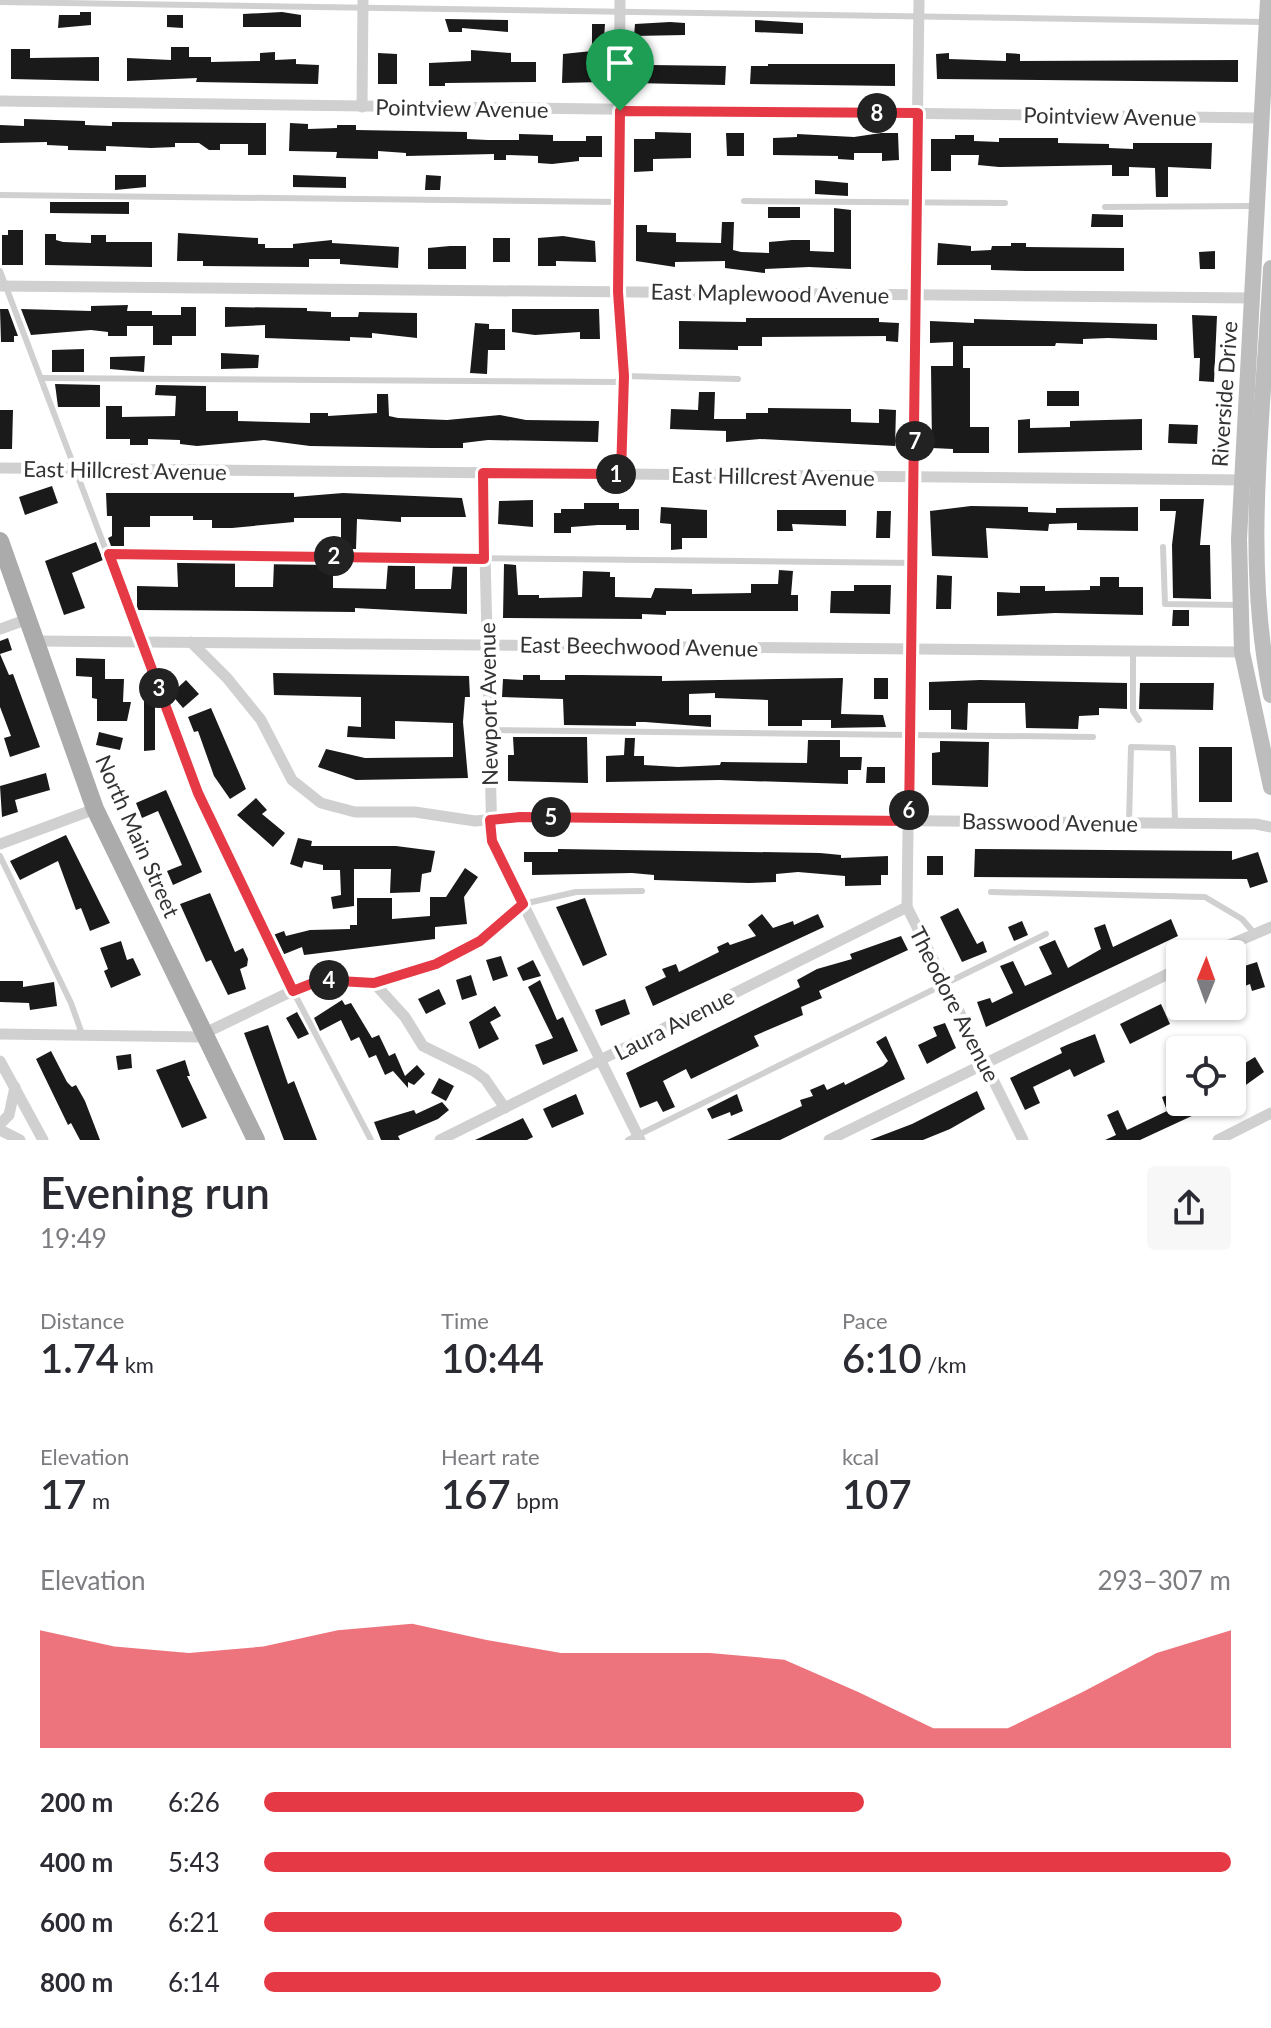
<!DOCTYPE html>
<meta charset="utf-8">
<style>
:root{--surface:#fff;--page:#f7f7f7;--text:#2b2b33;--muted:#7c7c81;--accent:#e63946}
body{margin:0;font-family:Lato,sans-serif;background:var(--page);color:var(--text);height:100vh;display:flex;flex-direction:column;font-size:30px;white-space:nowrap}
*{box-sizing:border-box;margin:0}
p{font-size:26px;color:var(--muted)}
.icon{flex:none;width:44px;height:44px;fill:none;stroke:currentColor;stroke-width:2;stroke-linecap:round;stroke-linejoin:round}
.map{position:relative;height:1140px;overflow:hidden}
.drawer{display:flex;flex-direction:column;background:var(--surface);flex:1}
.drawer>*{flex:none}
.needle{width:52px;rotate:1deg}
.fabs{position:absolute;left:1166px;top:940px;display:grid;gap:16px}
.fabs a{display:grid;place-items:center;width:80px;height:80px;border-radius:8px;background:var(--surface);box-shadow:0 2px 6px #0004;font-size:40px}
.pin{position:absolute;display:grid;place-items:center;width:68px;height:68px;color:#fff;margin:-82px -34px;border-radius:50% 50% 50% 0;rotate:-45deg;box-shadow:0 0 8px #0007}
.pin .icon{rotate:45deg}
.km{position:absolute;width:40px;height:40px;margin:-20px;border-radius:50%;background:#222;color:#fff;font-size:22px;line-height:40px;text-align:center}
.round{display:grid;place-items:center;flex:none;width:84px;height:84px;border-radius:8px;background:var(--page)}
.summary{display:flex;align-items:center;justify-content:space-between;height:136px;padding:0 40px}
h1{font-size:44px;font-weight:600;line-height:60px}
.figures{display:grid;grid-template-columns:repeat(3,1fr);gap:12px;height:136px;padding:8px 40px}
.figures div{display:grid;align-content:center}
.figures b{font-size:40px;font-weight:600}
.figures small{font-size:22px;font-weight:400}
.figures p{font-size:22px}
.chart{height:224px;padding:16px 40px}
.chart p{display:flex;justify-content:space-between}
.chart svg{width:100%;height:144px;margin-top:8px;fill:var(--accent);opacity:.7}
ul{padding:0 40px;list-style:none;font-size:26px}
li{display:grid;grid-template-columns:128px 96px 1fr;align-items:center;height:60px}
li i{height:20px;border-radius:10px;background:var(--accent)}
.map>svg:first-child{display:block}
.building{fill:#1a1a1a}
.lines{fill:none;stroke-linecap:round;stroke-linejoin:round}
.lane{stroke:#d0d0d0;stroke-width:6}
.street{stroke:#d0d0d0;stroke-width:11}
.secondary{stroke:#bdbdbd;stroke-width:16}
.primary{stroke:#ababab;stroke-width:18}
.route-casing{stroke:#fff;stroke-width:16}
.route{stroke:#e63946;stroke-width:10}
.labels{text-anchor:middle;dominant-baseline:central;stroke-width:8;stroke-linejoin:round;paint-order:stroke}
.street-label{font-size:22px;fill:#333;stroke:#fff}
</style>
<div class="map">
<svg width="1271" height="1140" viewBox="0 0 1271 1140">
<rect width="100%" height="100%" fill="#fff"/>
<g class="building">
<polygon points="80,12 91,12 91,25 58,28 59,15 80,15"/>
<polygon points="282,12 301,15 301,27 243,27 243,14"/>
<polygon points="167,15 183,15 183,28 167,27"/>
<polygon points="445,19 508,20 508,32 462,28 462,32 449,32"/>
<polygon points="755,20 803,23 803,34 755,32"/>
<polygon points="670,22 685,23 685,35 634,36 635,24"/>
<polygon points="592,24 605,24 601,82 562,83 563,54 592,51"/>
<polygon points="171,47 189,47 189,57 211,57 211,62 260,61 260,53 275,52 275,60 296,59 296,64 319,65 318,84 196,82 197,78 127,81 127,58 171,60"/>
<polygon points="11,49 30,49 30,58 99,57 99,81 11,79"/>
<polygon points="471,50 511,53 511,62 536,62 536,82 445,83 445,86 429,86 429,63 471,61"/>
<polygon points="378,53 397,54 397,84 378,84"/>
<polygon points="949,53 949,59 1006,61 1006,53 1020,54 1020,61 1238,60 1238,82 937,79 936,54"/>
<polygon points="634,59 651,59 651,65 726,66 725,85 634,83"/>
<polygon points="768,64 895,64 895,86 750,84 751,66 768,66"/>
<polygon points="24,119 85,121 85,125 112,126 112,122 266,123 266,155 248,155 248,144 220,144 220,150 209,150 199,143 175,143 175,147 151,148 106,146 106,151 68,150 68,146 47,145 47,142 0,143 0,125 24,126"/>
<polygon points="290,123 308,124 308,129 337,128 337,125 356,125 356,130 467,132 467,139 488,140 519,140 519,134 553,135 553,141 586,141 586,136 602,136 602,157 579,157 579,161 552,164 538,163 538,156 506,155 506,160 494,160 494,154 406,156 406,153 378,151 378,159 336,158 337,152 289,151"/>
<polygon points="655,132 691,133 691,158 653,159 653,171 634,172 634,139 655,139"/>
<polygon points="726,133 744,133 744,156 727,156"/>
<polygon points="881,133 898,133 899,160 882,161 882,153 854,153 854,160 838,159 838,156 773,155 773,138 797,137 797,134 854,137"/>
<polygon points="955,135 974,135 974,141 999,142 999,138 1058,138 1058,143 1109,144 1109,148 1133,149 1133,143 1212,143 1211,169 1168,167 1168,197 1156,197 1155,168 1129,167 1129,176 1112,176 1112,165 999,167 978,165 979,155 951,155 951,171 931,171 931,139 955,139"/>
<polygon points="115,175 146,175 146,187 115,190"/>
<polygon points="293,175 346,177 346,188 293,187"/>
<polygon points="426,175 441,176 440,190 425,190"/>
<polygon points="815,180 848,183 848,196 815,194"/>
<polygon points="50,202 129,202 129,214 50,213"/>
<rect x="768" y="207" width="32" height="11"/>
<polygon points="834,208 851,210 851,269 809,267 765,269 765,273 725,268 725,261 675,262 675,267 636,261 636,225 647,225 647,232 676,233 676,242 721,243 722,222 734,222 733,250 741,252 769,253 769,242 792,240 810,240 810,251 834,252"/>
<polygon points="1092,214 1123,215 1123,227 1091,227"/>
<polygon points="8,230 23,230 23,265 2,265 2,235 8,235"/>
<polygon points="178,233 258,238 258,244 265,244 265,248 293,248 293,244 332,240 332,243 399,247 398,268 340,264 340,259 309,259 309,267 203,266 203,261 177,261"/>
<polygon points="45,234 56,234 56,240 63,242 91,243 91,235 106,235 106,242 152,242 152,267 45,265"/>
<polygon points="563,236 595,241 596,262 556,261 556,266 538,266 538,238"/>
<rect x="493" y="238" width="17" height="24"/>
<polygon points="938,243 971,246 971,251 991,250 992,246 1011,246 1011,243 1026,243 1026,247 1124,248 1124,271 1027,271 991,270 991,265 937,265"/>
<polygon points="450,246 466,246 466,269 428,269 428,248"/>
<polygon points="1215,251 1215,269 1200,269 1199,252"/>
<polygon points="128,305 127,311 152,311 152,315 181,315 181,307 196,307 196,336 172,336 172,345 153,345 153,326 127,326 127,336 108,336 108,332 91,330 31,335 21,309 91,311 91,306"/>
<polygon points="225,307 307,308 307,311 331,312 331,317 358,317 359,312 417,313 417,338 372,333 372,338 350,337 350,341 265,338 265,325 225,327"/>
<polygon points="0,309 8,309 18,336 14,336 14,342 1,342"/>
<polygon points="512,309 599,309 600,339 580,339 580,332 535,335 512,332"/>
<polygon points="1192,315 1217,316 1214,382 1199,381 1200,358 1194,358"/>
<polygon points="746,318 879,318 879,322 899,323 898,342 886,341 886,336 762,337 762,346 738,346 738,350 679,349 679,321 746,322"/>
<polygon points="974,319 1157,324 1157,340 1108,338 1083,339 1083,344 1056,343 1055,346 963,346 963,368 970,368 970,427 989,427 989,453 953,453 953,449 932,448 931,366 953,366 953,342 930,343 930,321 974,323"/>
<polygon points="475,323 489,324 489,329 505,329 505,350 488,350 487,374 470,373"/>
<polygon points="84,349 84,372 52,372 52,350"/>
<polygon points="221,353 259,355 258,368 221,369"/>
<polygon points="145,356 144,372 110,369 110,357"/>
<polygon points="55,384 100,385 100,407 58,407"/>
<polygon points="156,385 206,386 206,411 238,411 238,421 310,423 310,413 328,413 328,416 377,413 377,394 388,394 389,416 398,418 447,420 500,415 526,420 599,421 598,442 488,440 463,443 463,448 431,448 310,446 264,440 197,446 180,444 180,440 148,439 148,445 130,445 130,439 106,439 106,406 122,406 122,417 175,416 176,396 155,395"/>
<rect x="1047" y="391" width="32" height="15"/>
<polygon points="699,392 715,392 714,419 746,419 746,413 768,413 768,408 851,409 851,422 879,423 879,409 896,410 895,446 760,439 726,442 726,431 670,429 671,409 698,410"/>
<polygon points="0,410 13,410 12,449 0,449"/>
<polygon points="1030,419 1030,428 1070,427 1070,421 1142,419 1142,450 1018,453 1018,420"/>
<polygon points="1169,424 1198,425 1197,444 1168,443"/>
<polygon points="52,486 58,503 25,515 19,497"/>
<polygon points="106,493 294,493 294,497 343,493 462,498 466,517 401,517 401,522 357,519 356,549 341,549 341,518 294,518 294,522 232,528 212,528 212,520 193,520 193,516 150,516 150,527 124,527 124,546 111,546 108,538 112,536 112,516 107,516"/>
<polygon points="1160,499 1204,499 1200,545 1210,545 1211,599 1173,598 1172,545 1176,511 1160,511"/>
<polygon points="533,500 533,527 498,524 499,501"/>
<polygon points="584,503 619,503 619,509 639,509 639,530 626,530 626,525 598,525 571,527 571,533 554,533 554,513 561,513 561,509 584,509"/>
<polygon points="971,506 1028,507 1028,512 1056,513 1056,508 1138,507 1138,531 1077,530 1077,523 1049,524 1048,531 986,528 988,558 932,556 930,511"/>
<polygon points="661,507 707,510 707,538 682,538 682,549 671,550 671,524 660,523"/>
<polygon points="777,510 846,510 846,526 792,524 793,531 777,531"/>
<polygon points="877,511 891,511 890,538 876,538"/>
<polygon points="96,542 103,560 72,573 85,608 64,615 45,561"/>
<polygon points="177,562 235,563 235,587 273,587 274,562 333,562 333,588 386,589 388,563 415,563 415,589 451,589 453,564 467,564 467,614 355,608 355,612 137,610 137,586 178,587"/>
<polygon points="504,564 516,565 518,595 539,595 539,598 582,597 583,571 610,572 610,577 615,577 615,597 651,598 655,588 692,589 692,594 751,593 751,584 778,584 779,570 793,571 791,595 798,595 798,611 666,611 666,615 642,614 642,619 503,618"/>
<polygon points="937,575 952,576 951,609 936,609"/>
<polygon points="1100,577 1119,577 1119,587 1143,587 1143,615 1055,613 997,616 997,592 1020,593 1020,586 1045,586 1045,591 1090,590 1090,586 1100,586"/>
<polygon points="854,585 891,585 890,614 830,613 831,591 854,591"/>
<polygon points="1173,610 1189,610 1189,626 1172,626"/>
<polygon points="8,638 12,650 0,654 9,675 13,674 40,747 10,757 4,738 11,736 0,707 0,641"/>
<polygon points="76,658 105,659 105,679 124,679 123,702 131,702 127,721 97,721 97,699 92,698 92,677 76,676"/>
<polygon points="273,673 469,676 470,697 465,697 463,722 468,778 356,780 318,767 326,749 365,758 453,757 453,723 395,721 395,739 347,737 348,726 361,727 361,697 274,695"/>
<polygon points="523,675 540,675 540,680 565,680 565,675 581,675 662,676 662,681 843,678 841,714 883,715 886,727 831,728 831,720 802,720 802,726 768,726 768,700 715,698 715,693 689,694 689,715 711,715 711,727 645,722 636,722 636,726 564,725 563,699 502,697 503,679 523,680"/>
<rect x="874" y="678" width="14" height="21"/>
<polygon points="186,680 199,694 183,708 171,694"/>
<polygon points="980,680 1127,683 1127,709 1099,708 1099,715 1079,716 1078,729 1026,728 1025,703 968,703 967,730 951,729 951,710 929,710 929,682"/>
<polygon points="1140,683 1214,683 1213,710 1139,709"/>
<polygon points="144,701 155,701 155,750 144,751"/>
<polygon points="211,708 246,789 230,799 214,776 198,731 194,732 188,717"/>
<polygon points="99,732 123,738 120,750 96,745"/>
<polygon points="513,737 587,737 588,783 508,781 508,755 514,755"/>
<polygon points="625,738 635,738 634,756 644,756 644,765 678,767 720,765 721,762 807,763 808,740 840,740 840,757 862,757 861,770 848,770 848,784 720,780 606,782 606,756 624,755"/>
<polygon points="940,741 989,742 988,787 932,785 932,753 940,752"/>
<rect x="1199" y="747" width="33" height="55"/>
<polygon points="867,767 885,767 885,783 866,783"/>
<polygon points="46,773 50,790 15,800 18,812 2,817 0,786"/>
<polygon points="166,790 202,872 173,885 167,871 182,865 158,811 142,818 136,803"/>
<polygon points="256,798 267,810 262,814 285,833 273,847 237,815"/>
<polygon points="66,835 110,923 90,931 81,908 76,910 58,861 20,880 10,861"/>
<polygon points="298,838 312,841 311,846 396,846 435,851 431,872 422,874 420,892 390,893 391,869 354,869 354,906 333,909 331,897 341,895 340,870 323,870 323,865 304,861 302,868 290,864"/>
<polygon points="558,849 820,853 841,855 841,858 888,856 888,875 881,875 881,885 845,886 845,876 798,872 776,874 776,882 749,883 654,880 654,875 632,873 532,875 532,862 524,862 524,852 558,852"/>
<polygon points="975,849 1232,851 1232,860 1258,852 1268,882 1250,888 1247,879 974,877"/>
<rect x="927" y="856" width="16" height="19"/>
<polygon points="465,868 478,877 464,897 467,924 435,927 435,939 304,955 302,947 282,955 273,935 284,931 286,936 310,930 350,929 350,925 357,925 357,898 392,898 392,919 430,916 430,897 446,897"/>
<polygon points="210,893 235,952 243,948 248,959 247,966 240,969 246,989 228,995 211,960 206,962 180,904"/>
<polygon points="585,898 607,955 583,966 556,907"/>
<polygon points="958,908 977,944 983,941 987,952 962,962 940,917"/>
<polygon points="762,914 773,928 793,921 794,925 818,914 824,927 653,1006 645,987 666,977 662,969 676,964 679,972 719,952 717,947 728,942 730,945 756,936 748,925"/>
<polygon points="1171,919 1178,936 986,1027 977,1002 990,998 992,1003 1013,993 1000,966 1013,961 1025,986 1052,974 1039,947 1055,940 1068,968 1101,949 1094,928 1105,924 1113,947"/>
<polygon points="1022,921 1028,935 1014,941 1008,927"/>
<polygon points="901,936 908,950 819,991 822,998 801,1007 803,1015 754,1036 759,1046 691,1079 686,1069 663,1081 675,1107 663,1112 657,1101 640,1108 626,1073 800,987 797,980 817,969 852,959 850,954"/>
<polygon points="121,941 127,960 133,958 141,975 111,988 104,971 108,969 100,948"/>
<polygon points="501,956 508,976 493,981 486,960"/>
<polygon points="533,960 541,976 523,981 517,968"/>
<polygon points="1257,962 1265,987 1252,991 1250,984 1232,991 1232,970"/>
<polygon points="471,975 477,995 462,1000 456,980"/>
<polygon points="540,980 557,1020 563,1017 578,1051 543,1065 535,1045 553,1038 528,987"/>
<polygon points="0,981 23,981 23,987 54,982 57,1006 30,1010 29,1003 0,1002"/>
<polygon points="439,989 446,1004 426,1014 418,999"/>
<polygon points="625,999 630,1014 601,1026 595,1010"/>
<polygon points="342,1000 345,1005 351,1003 372,1038 379,1035 389,1056 395,1053 405,1076 417,1065 425,1074 414,1085 408,1082 408,1088 393,1071 385,1075 376,1055 369,1058 359,1037 351,1041 341,1020 320,1031 314,1018"/>
<polygon points="1161,1004 1170,1024 1130,1044 1120,1024"/>
<polygon points="495,1006 501,1016 490,1022 499,1039 479,1049 469,1022"/>
<polygon points="297,1012 309,1034 298,1039 286,1018"/>
<polygon points="945,1023 956,1048 927,1064 918,1045 937,1036 933,1027"/>
<polygon points="268,1025 288,1084 294,1081 317,1140 284,1140 244,1033"/>
<polygon points="1095,1034 1105,1062 1074,1077 1070,1069 1033,1087 1040,1103 1025,1110 1010,1078 1062,1053 1060,1048 1069,1044"/>
<polygon points="886,1036 905,1079 780,1140 727,1140 802,1106 800,1100 813,1096 810,1090 824,1084 827,1090 844,1082 845,1085 883,1066 888,1061 876,1042"/>
<polygon points="51,1051 67,1082 72,1087 76,1085 85,1101 100,1140 80,1140 71,1123 68,1125 36,1059"/>
<polygon points="131,1054 132,1068 118,1070 116,1056"/>
<polygon points="1255,1057 1264,1072 1236,1092 1232,1071"/>
<polygon points="185,1060 190,1076 187,1076 207,1118 182,1128 156,1070"/>
<polygon points="439,1078 454,1086 446,1101 431,1093"/>
<polygon points="977,1091 985,1109 950,1129 923,1140 870,1140 912,1124"/>
<polygon points="1177,1092 1180,1102 1222,1102 1140,1140 1105,1140 1116,1135 1107,1115 1118,1110 1127,1130 1167,1111 1162,1097"/>
<polygon points="576,1094 584,1114 552,1128 543,1109"/>
<polygon points="737,1094 743,1111 731,1116 730,1112 712,1119 707,1109"/>
<polygon points="442,1102 449,1110 438,1119 398,1136 400,1140 381,1140 374,1122 414,1110 416,1114"/>
<polygon points="523,1118 533,1137 527,1140 475,1140"/>
</g>
<g class="lines">
<g class="lane">
<polyline points="0,2 1264,22"/>
<polyline points="0,195 619,202"/>
<polyline points="744,201 1005,203"/>
<polyline points="1105,207 1253,206"/>
<polyline points="0,271 198,793 293,991 371,1140"/>
<polyline points="41,378 616,382 624,376 618,292"/>
<polyline points="621,474 624,376 738,379"/>
<polyline points="1163,547 1165,604 1239,605"/>
<polyline points="109,554 914,563"/>
<polyline points="1133,650 1133,711 1139,720"/>
<polyline points="488,730 1093,737"/>
<polyline points="1129,823 1131,747 1173,748 1175,823"/>
<polyline points="0,856 71,1003 82,1034"/>
<polyline points="991,892 1205,897 1242,919 1254,933"/>
<polyline points="523,904 576,892 642,891"/>
<polyline points="628,1140 1046,934"/>
</g>
<g class="street">
<polyline points="919,0 907,907 1023,1140"/>
<polyline points="0,101 1261,118"/>
<polyline points="362,107 363,0"/>
<polyline points="0,286 1252,298"/>
<polyline points="618,292 620,0"/>
<polyline points="0,468 1247,480"/>
<polyline points="483,473 492,841 640,1140"/>
<polyline points="0,629 28,619"/>
<polyline points="36,641 1242,652"/>
<polyline points="191,642 227,678 261,720 292,780 321,803 355,812 415,812 475,821 520,817 1256,824 1271,827"/>
<polyline points="0,844 95,809"/>
<polyline points="1208,954 1271,927"/>
<polyline points="374,983 405,1017 423,1046 474,1071 485,1079 505,1108"/>
<polyline points="0,1034 204,1037"/>
<polyline points="203,1034 311,982 354,980 374,983 436,964 480,941 523,904"/>
<polyline points="0,1061 43,1140"/>
<polyline points="0,1124 9,1115 15,1087"/>
<polyline points="0,1130 20,1140"/>
<polyline points="440,1140 907,907"/>
<polyline points="829,1140 1180,968"/>
<polyline points="1218,1140 1271,1113"/>
</g>
<g class="secondary">
<polyline points="1268,0 1239,539 1242,652 1271,787"/>
<path d="M1271 268C1264 409 1242 556 1271 695"/>
</g>
<polyline class="primary" points="0,541 95,809 256,1140"/>
</g>
<g class="lines">
<defs>
<polygon id="route" points="620,111 918,113 909,821 520,817 490,820 492,841 523,904 480,941 436,964 374,983 321,980 293,991 198,793 109,554 484,559 483,473 621,474 624,376 618,292"/>
</defs>
<use href="#route" class="route-casing"/>
<use href="#route" class="route"/>
</g>
<g class="labels">
<g class="street-label">
<text transform="translate(462 108) rotate(1)">Pointview Avenue</text>
<text transform="translate(1110 116) rotate(1)">Pointview Avenue</text>
<text transform="translate(770 293) rotate(1)">East Maplewood Avenue</text>
<text transform="translate(1224 394) rotate(-86)">Riverside Drive</text>
<text transform="translate(125 470) rotate(1)">East Hillcrest Avenue</text>
<text transform="translate(773 476) rotate(1)">East Hillcrest Avenue</text>
<text transform="translate(639 646) rotate(1)">East Beechwood Avenue</text>
<text transform="translate(488 704) rotate(-91)">Newport Avenue</text>
<text transform="translate(1050 822) rotate(1)">Basswood Avenue</text>
<text transform="translate(138 836) rotate(66)">North Main Street</text>
<text transform="translate(955 1004) rotate(63)">Theodore Avenue</text>
<text transform="translate(674 1024) rotate(-27)">Laura Avenue</text>
</g>
</g>
</svg>
<div class="fabs">
<a><svg class="needle" viewBox="-14 -14 28 28"><path d="M0-13l5 13h-10z" fill="#e53935"/><path d="M0 13l5-13h-10z" fill="#7c7c81"/></svg></a>
<a><svg class="icon" aria-label="locate" viewBox="0 0 24 24"><circle cx="12" cy="12" r="6"/><path d="M12 2v4M12 18v4M2 12h4M18 12h4"/></svg></a>
</div>
<div class="pin" style="left:620px;top:111px;background:#1e9e55"><svg class="icon" aria-label="arrive" viewBox="0 0 24 24"><path d="M6 21V4h12l-3 4 3 4H6"/></svg></div>
<b class="km" style="left:616px;top:474px">1</b>
<b class="km" style="left:334px;top:556px">2</b>
<b class="km" style="left:159px;top:688px">3</b>
<b class="km" style="left:329px;top:980px">4</b>
<b class="km" style="left:551px;top:817px">5</b>
<b class="km" style="left:909px;top:810px">6</b>
<b class="km" style="left:915px;top:441px">7</b>
<b class="km" style="left:877px;top:113px">8</b>
</div>
<section class="drawer">
<div class="summary"><div><h1>Evening run</h1><p>19:49</p></div><a class="round"><svg class="icon" aria-label="share" viewBox="0 0 24 24"><path d="M12 15V3M7 8l5-5 5 5M5 13v7h14v-7"/></svg></a></div>
<div class="figures">
<div><p>Distance</p><b>1.74<small> km</small></b></div>
<div><p>Time</p><b>10:44</b></div>
<div><p>Pace</p><b>6:10<small> /km</small></b></div>
</div>
<div class="figures">
<div><p>Elevation</p><b>17<small> m</small></b></div>
<div><p>Heart rate</p><b>167<small> bpm</small></b></div>
<div><p>kcal</p><b>107</b></div>
</div>
<div class="chart"><p><span>Elevation</span>293–307 m</p>
<svg viewBox="0 0 160 44" preserveAspectRatio="none"><path d="M0 44V8L10 13L20 15L30 13L40 8L50 6L60 11L70 15L80 15L90 15L100 17L110 27L120 38L130 38L140 27L150 15L160 8V44z"/></svg>
</div>
<ul>
<li><b>200 m</b>6:26<i style="width:62%"></i></li>
<li><b>400 m</b>5:43<i style="width:100%"></i></li>
<li><b>600 m</b>6:21<i style="width:66%"></i></li>
<li><b>800 m</b>6:14<i style="width:70%"></i></li>
</ul>
</section>
